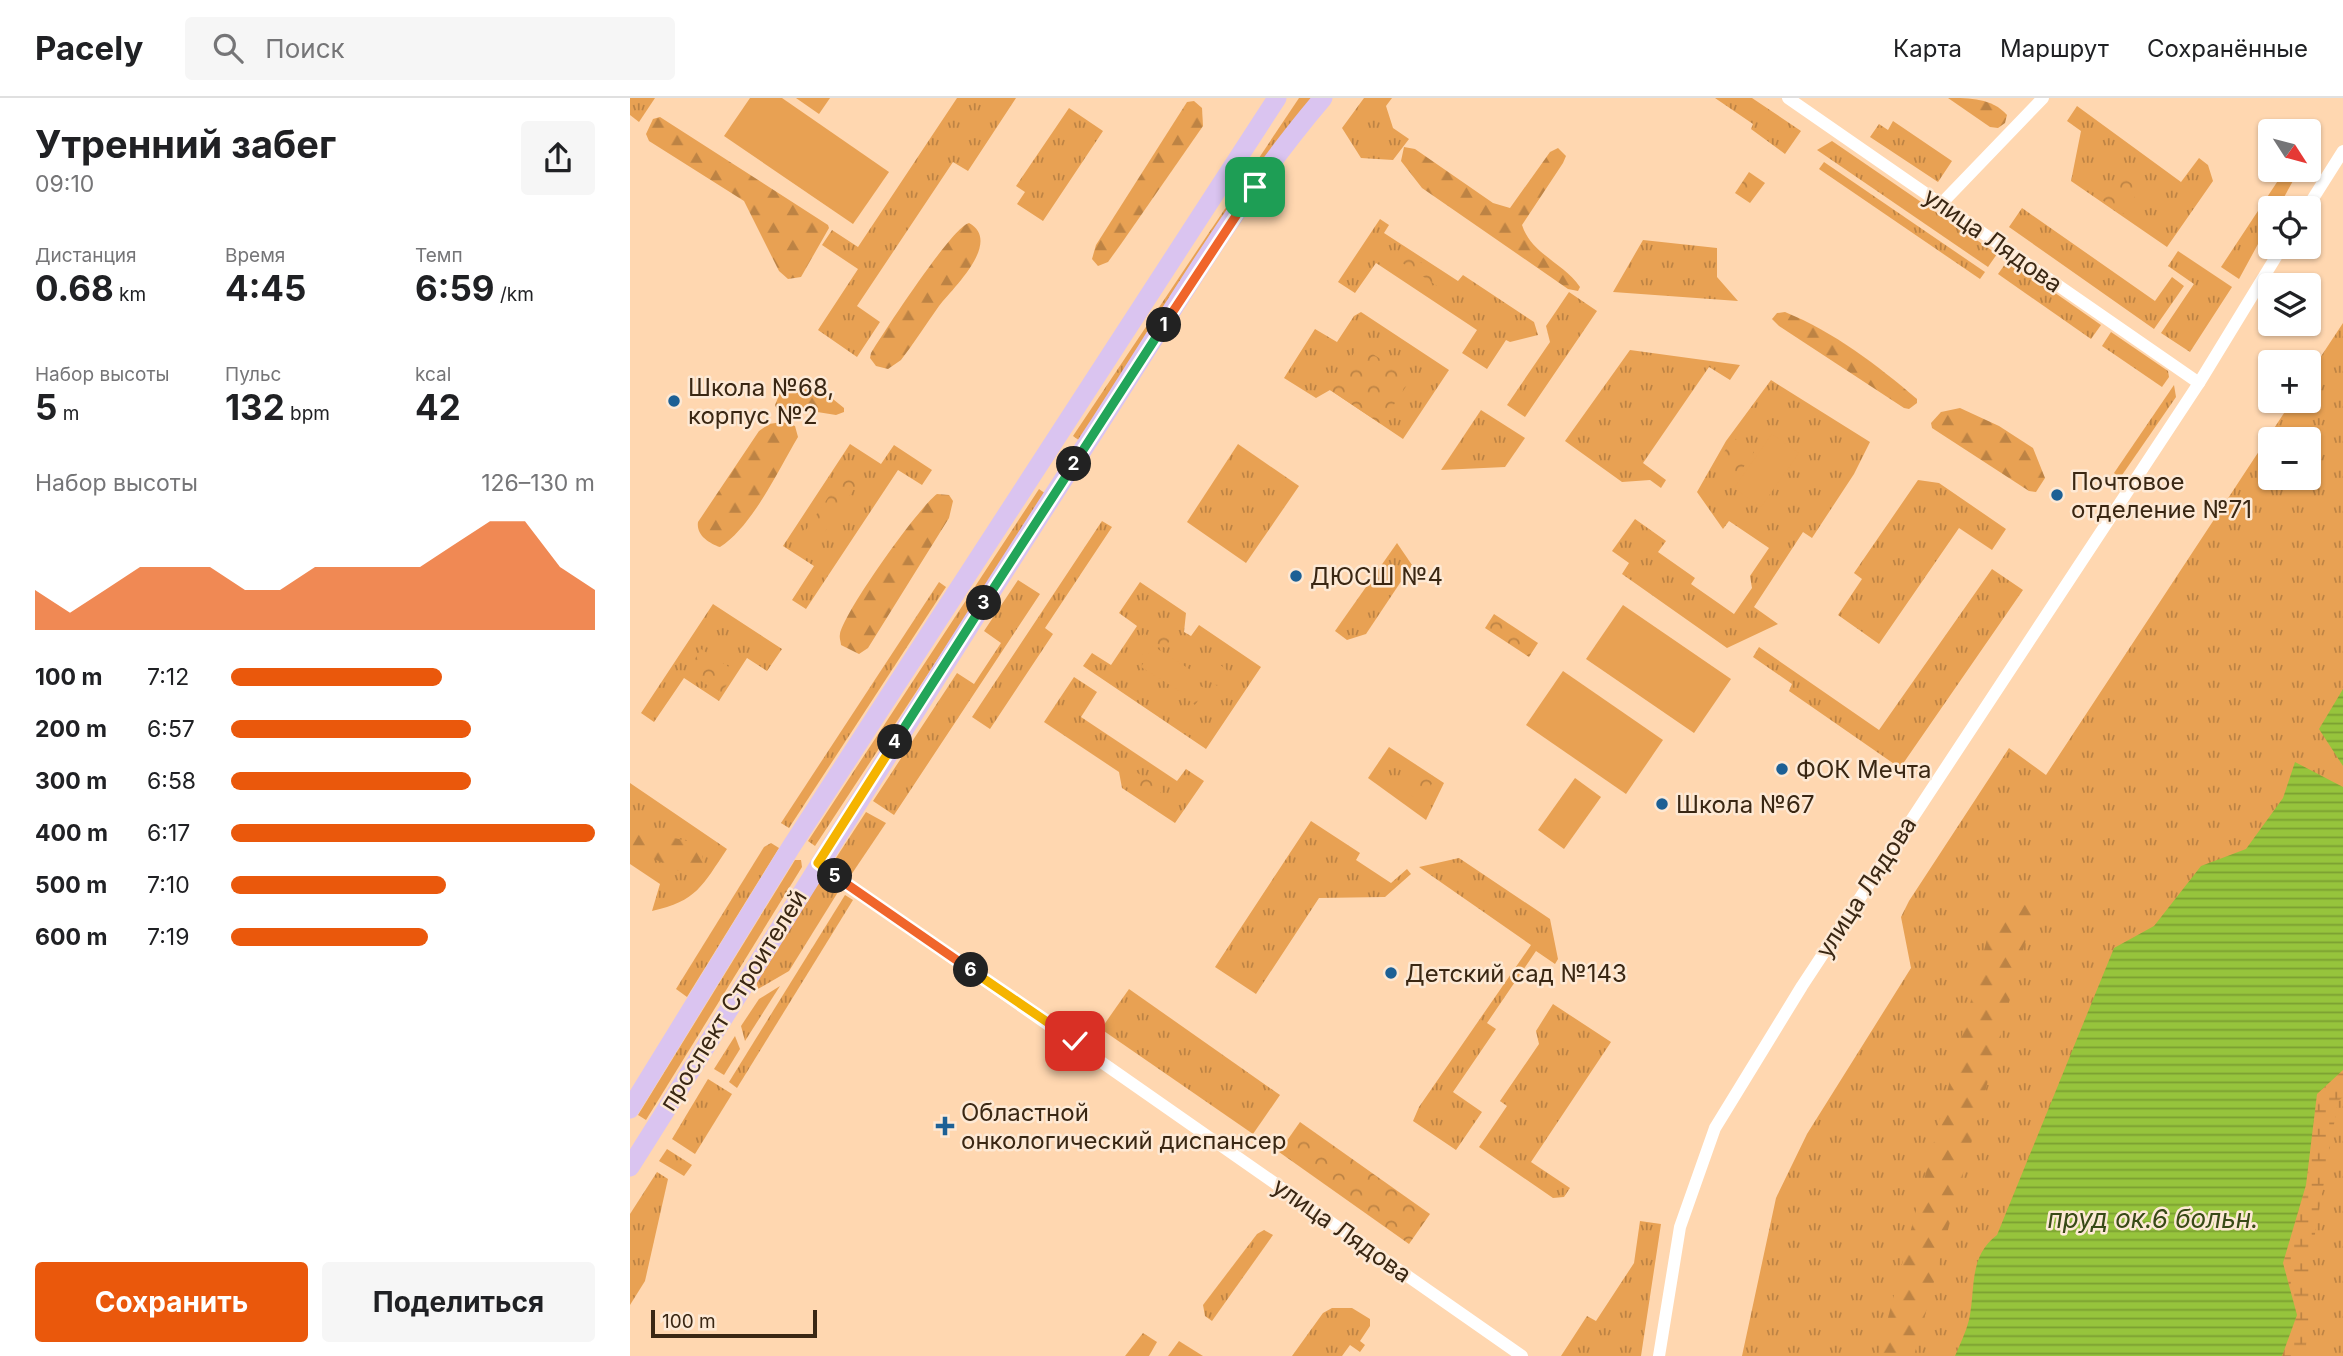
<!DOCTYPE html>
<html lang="ru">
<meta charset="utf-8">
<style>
:root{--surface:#fff;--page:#f6f6f6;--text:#202124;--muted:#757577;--line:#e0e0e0;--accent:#ea580c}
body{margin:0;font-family:Inter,sans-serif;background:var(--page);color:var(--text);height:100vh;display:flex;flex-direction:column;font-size:26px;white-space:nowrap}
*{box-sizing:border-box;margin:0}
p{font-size:23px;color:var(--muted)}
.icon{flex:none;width:38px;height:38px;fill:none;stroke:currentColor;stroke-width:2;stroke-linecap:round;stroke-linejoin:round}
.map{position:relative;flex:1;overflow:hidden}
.details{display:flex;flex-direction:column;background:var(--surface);width:630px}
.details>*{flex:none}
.needle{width:46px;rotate:126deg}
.controls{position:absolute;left:1628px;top:21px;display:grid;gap:14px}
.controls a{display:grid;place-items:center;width:63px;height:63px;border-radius:7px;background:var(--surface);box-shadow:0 2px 5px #0004;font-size:35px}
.scale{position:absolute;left:21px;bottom:18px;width:166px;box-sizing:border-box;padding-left:7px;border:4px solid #3a2713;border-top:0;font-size:19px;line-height:24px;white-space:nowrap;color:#3a2713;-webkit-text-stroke:5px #fde9d5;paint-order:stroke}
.pin{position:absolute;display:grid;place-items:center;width:60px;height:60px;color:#fff;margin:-30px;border-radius:14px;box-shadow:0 4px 10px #0006}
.km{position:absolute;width:35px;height:35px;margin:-18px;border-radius:50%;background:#222;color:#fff;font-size:19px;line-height:35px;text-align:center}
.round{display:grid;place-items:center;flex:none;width:74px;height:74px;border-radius:7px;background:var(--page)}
.head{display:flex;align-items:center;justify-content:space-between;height:119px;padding:0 35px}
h1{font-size:38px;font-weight:700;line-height:52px}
.metrics{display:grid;grid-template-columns:repeat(3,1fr);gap:10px;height:119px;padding:7px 35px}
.metrics div{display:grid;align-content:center}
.metrics b{font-size:35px;font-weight:700}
.metrics small{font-size:19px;font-weight:400}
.metrics p{font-size:19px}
.chart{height:196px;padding:14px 35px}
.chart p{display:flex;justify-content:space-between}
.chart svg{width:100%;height:126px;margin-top:7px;fill:var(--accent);opacity:.7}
.button{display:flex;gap:14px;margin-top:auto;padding:14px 35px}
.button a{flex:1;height:80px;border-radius:7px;background:var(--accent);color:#fff;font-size:28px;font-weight:700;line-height:80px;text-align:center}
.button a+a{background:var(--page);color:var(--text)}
ul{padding:0 35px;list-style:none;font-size:23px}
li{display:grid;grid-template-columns:112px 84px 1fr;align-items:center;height:52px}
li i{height:18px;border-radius:9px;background:var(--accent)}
header{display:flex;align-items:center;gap:42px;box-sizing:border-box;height:98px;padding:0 35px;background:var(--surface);border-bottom:2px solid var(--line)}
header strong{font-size:33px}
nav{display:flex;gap:38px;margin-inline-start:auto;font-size:24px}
.search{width:490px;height:63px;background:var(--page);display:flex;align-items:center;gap:18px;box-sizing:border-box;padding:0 24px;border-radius:7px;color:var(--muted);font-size:26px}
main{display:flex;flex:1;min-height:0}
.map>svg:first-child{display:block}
.grass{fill:url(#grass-tufts);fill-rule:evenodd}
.forest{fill:url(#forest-firs)}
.wetland{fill:url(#wetland-marsh)}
.park{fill:url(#park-crowns)}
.pitch{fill:#e8a153}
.water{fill:url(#water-rules)}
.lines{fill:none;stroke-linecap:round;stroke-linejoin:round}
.street{stroke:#fff;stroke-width:12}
.primary{stroke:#dac4f0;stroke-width:19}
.split-1-casing{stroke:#fff;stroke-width:14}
.split-2-casing{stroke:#fff;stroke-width:14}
.split-3-casing{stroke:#fff;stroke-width:14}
.split-4-casing{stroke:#fff;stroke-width:14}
.split-5-casing{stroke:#fff;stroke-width:14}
.split-6-casing{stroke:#fff;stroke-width:14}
.split-7-casing{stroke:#fff;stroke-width:14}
.split-1{stroke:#f0652b;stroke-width:9}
.split-2{stroke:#22a559;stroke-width:9}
.split-3{stroke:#22a559;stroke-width:9}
.split-4{stroke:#22a559;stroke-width:9}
.split-5{stroke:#f5b400;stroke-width:9}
.split-6{stroke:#f0652b;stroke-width:9}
.split-7{stroke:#f5b400;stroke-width:9}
.poi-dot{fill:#1c6095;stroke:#fde9d5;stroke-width:2.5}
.labels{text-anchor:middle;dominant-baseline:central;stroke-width:5;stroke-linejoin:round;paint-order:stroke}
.street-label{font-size:24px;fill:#3a2713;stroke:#fde9d5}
.poi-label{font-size:24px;fill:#3a2713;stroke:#fde9d5;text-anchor:start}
.water-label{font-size:26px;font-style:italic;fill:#384a16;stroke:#fde9d5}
</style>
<header>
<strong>Pacely</strong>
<div class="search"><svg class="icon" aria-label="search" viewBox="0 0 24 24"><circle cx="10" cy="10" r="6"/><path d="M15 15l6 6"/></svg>Поиск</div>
<nav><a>Карта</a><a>Маршрут</a><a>Сохранённые</a></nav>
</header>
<main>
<section class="details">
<div class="head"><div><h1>Утренний забег</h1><p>09:10</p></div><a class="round"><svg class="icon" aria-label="share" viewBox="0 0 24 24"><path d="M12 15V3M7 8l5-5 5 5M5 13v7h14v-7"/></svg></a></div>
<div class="metrics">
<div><p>Дистанция</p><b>0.68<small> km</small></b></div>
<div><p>Время</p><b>4:45</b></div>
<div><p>Темп</p><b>6:59<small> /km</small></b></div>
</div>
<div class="metrics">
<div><p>Набор высоты</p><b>5<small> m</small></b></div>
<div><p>Пульс</p><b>132<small> bpm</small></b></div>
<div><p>kcal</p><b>42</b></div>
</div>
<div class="chart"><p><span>Набор высоты</span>126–130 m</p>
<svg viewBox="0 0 160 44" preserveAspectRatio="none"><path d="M0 44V30L10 38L20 30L30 22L40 22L50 22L60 30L70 30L80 22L90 22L100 22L110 22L120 14L130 6L140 6L150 22L160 30V44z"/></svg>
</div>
<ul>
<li><b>100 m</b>7:12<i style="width:58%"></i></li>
<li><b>200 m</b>6:57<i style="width:66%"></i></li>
<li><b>300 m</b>6:58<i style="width:66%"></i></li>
<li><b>400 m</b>6:17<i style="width:100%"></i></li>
<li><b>500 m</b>7:10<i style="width:59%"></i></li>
<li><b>600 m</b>7:19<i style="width:54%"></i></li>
</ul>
<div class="button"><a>Сохранить</a><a>Поделиться</a></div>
</section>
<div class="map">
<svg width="1713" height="1258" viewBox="0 0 1713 1258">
<defs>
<pattern id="grass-tufts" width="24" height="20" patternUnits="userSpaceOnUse" patternTransform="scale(1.75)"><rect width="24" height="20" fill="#e8a153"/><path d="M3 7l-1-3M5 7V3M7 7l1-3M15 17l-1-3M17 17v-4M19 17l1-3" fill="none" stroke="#bd8344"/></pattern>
<pattern id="forest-firs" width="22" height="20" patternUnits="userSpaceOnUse" patternTransform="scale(1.75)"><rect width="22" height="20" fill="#e8a153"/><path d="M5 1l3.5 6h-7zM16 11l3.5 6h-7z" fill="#bd8344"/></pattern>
<pattern id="wetland-marsh" width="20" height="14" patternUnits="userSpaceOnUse" patternTransform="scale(1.75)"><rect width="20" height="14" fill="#e8a153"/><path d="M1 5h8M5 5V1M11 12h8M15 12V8" fill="none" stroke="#bd8344"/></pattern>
<pattern id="park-crowns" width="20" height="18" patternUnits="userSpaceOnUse" patternTransform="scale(1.75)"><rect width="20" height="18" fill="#e8a153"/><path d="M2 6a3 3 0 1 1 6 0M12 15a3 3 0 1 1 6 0" fill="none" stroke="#bd8344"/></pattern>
<pattern id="water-rules" width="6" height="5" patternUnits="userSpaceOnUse" patternTransform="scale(1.75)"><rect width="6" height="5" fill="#96c43c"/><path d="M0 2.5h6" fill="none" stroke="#7b9f31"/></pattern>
</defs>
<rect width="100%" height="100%" fill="#ffd7b0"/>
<g class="grass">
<polygon points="0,0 25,0 9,24 0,17"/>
<polygon points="327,0 386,0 338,73 323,64 227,208 250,224 227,259 188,232 228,171 192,147 202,132 228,149"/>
<polygon points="669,0 686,0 450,343 443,338"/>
<polygon points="734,0 762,0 756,8 763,30 779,41 763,62 731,60 712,30"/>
<polygon points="1085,0 1122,0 1171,33 1155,56 1121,31 1123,26"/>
<polygon points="1447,8 1551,84 1569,60 1578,67 1583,83 1537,149 1441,83 1451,33 1437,23"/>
<polygon points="439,10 473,33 413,123 387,106 395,94 386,88"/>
<polygon points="1263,23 1322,63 1308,84 1240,39 1249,26 1258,32"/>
<polygon points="1202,43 1367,156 1358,169 1187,52"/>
<polygon points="1194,64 1355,174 1350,181 1189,71"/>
<polygon points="1655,72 1669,72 1648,110 1640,110 1640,124 1609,181 1591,169"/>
<polygon points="1392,110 1525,203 1542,179 1554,188 1524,231 1379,129"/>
<polygon points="750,121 759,127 754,135 828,183 833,177 904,224 908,237 880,244 876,242 857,271 832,255 847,232 746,165 725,195 708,184"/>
<polygon points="1013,142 1087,150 1087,179 1108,203 983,194"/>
<polygon points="1548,153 1602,189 1560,254 1531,235 1564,186 1538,168"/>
<polygon points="1378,162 1471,227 1461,241 1368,176"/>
<polygon points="939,194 967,213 895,319 877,307 920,244 916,228"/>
<polygon points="731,214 819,272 773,341 700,292 686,300 654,280 685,231 707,244 724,218"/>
<path d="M1713 225V1258H1112L1146 1100 1177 1036 1281 870 1271 819 1279 803 1379 650 1416 677 1662 303H1678V278ZM1640 341H1678V380H1640Z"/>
<polygon points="1481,234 1538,273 1539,279 1532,289 1472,248"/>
<polygon points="1000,252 1110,267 1100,282 1079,269 1013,365 1036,382 1031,390 1020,382 992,384 935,343"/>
<polygon points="1141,282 1240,344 1224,376 1182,440 1173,434 1124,509 1148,526 1097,550 992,476 999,465 982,453 1005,421 1036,443 1028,454 1065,480 1061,486 1104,516 1122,490 1120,478 1139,450 1099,423 1093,431 1067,394 1096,343"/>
<polygon points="1544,287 1546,299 1490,380 1484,375"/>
<polygon points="851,312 895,340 875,369 811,372"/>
<polygon points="220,346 251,366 264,347 302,372 292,387 268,372 176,511 162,502 184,468 153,448"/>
<polygon points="608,346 669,388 616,465 557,424"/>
<polygon points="1288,382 1309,385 1376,431 1362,452 1329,430 1249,546 1208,517 1232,481 1224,475"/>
<polygon points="409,391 416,396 185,748 178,743"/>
<polygon points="472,423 482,429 415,530 423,536 360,631 342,619"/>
<polygon points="767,445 782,467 736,536 717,542 705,533"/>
<polygon points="1362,471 1393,492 1270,670 1159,593 1162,586 1123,559 1129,549 1249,632"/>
<polygon points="388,482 410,496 264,717 243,703 327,575 344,586 371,545 354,533"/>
<polygon points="309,484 316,489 159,730 151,725"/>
<polygon points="510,484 556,515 554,534 561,538 569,527 631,569 576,651 453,568 462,555 481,567 507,528 489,515"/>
<polygon points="83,506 152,551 137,573 117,560 89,603 54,580 24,624 11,615"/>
<polygon points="444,579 467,594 451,619 547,683 556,671 574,683 545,725 492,690 489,674 414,624"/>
<polygon points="759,649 814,685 796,722 738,680"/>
<path d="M0 685 97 751C72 788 67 803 22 813L30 786 0 766Z"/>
<polygon points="236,714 256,725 221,777 204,763"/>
<polygon points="681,723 730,755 726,762 761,785 777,771 781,776 755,799 689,800 626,896 585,869"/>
<polygon points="141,745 149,750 57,899 46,891 134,749"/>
<polygon points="829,760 920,821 928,861 925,866 906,853 857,925 866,931 823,994 852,1014 826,1052 783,1023 789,1009 901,847 789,769"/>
<polygon points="165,762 171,762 172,769 16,1022 8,1017"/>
<polygon points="201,782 213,786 159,873 128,891 126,881 189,783"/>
<polygon points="215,797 223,802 107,990 99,984"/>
<polygon points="150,888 115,943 111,928 129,901"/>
<polygon points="499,891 650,997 623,1036 471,931"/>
<polygon points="923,906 981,944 901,1064 940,1090 934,1099 923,1100 849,1049 877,1008 870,1003 909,946 906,933"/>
<polygon points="105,938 110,951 94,977 84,971"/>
<polygon points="78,981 102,996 65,1056 42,1041"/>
<polygon points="37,1051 62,1067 54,1078 29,1063"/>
<polygon points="27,1074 38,1081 15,1183 0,1207 0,1116"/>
<polygon points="1010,1123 1031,1126 1011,1258 931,1258 957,1218 966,1223 1004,1165"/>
<polygon points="634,1132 643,1137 582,1223 575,1218 573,1207 627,1136"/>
<polygon points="702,1210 722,1210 740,1221 740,1228 730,1243 735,1247 730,1254 720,1247 712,1258 662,1258 693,1215"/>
<polygon points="513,1235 527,1244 519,1258 495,1258"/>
<polygon points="549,1243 573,1258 538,1258"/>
</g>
<g class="forest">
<path d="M1318 0C1340 0 1362 0 1377 17L1375 25 1368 30 1360 29Z"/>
<polygon points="564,3 572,10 573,28 491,146 478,164 468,168 462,161 466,147 557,4"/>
<polygon points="30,19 198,127 199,130 171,179 158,181 149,173 114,103 19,43 16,36 23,21"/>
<path d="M774 49 785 51 863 105 880 110 920 54 928 50 936 58 933 65 892 127C901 156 934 165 950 189L948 193 938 191 792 90 771 63Z"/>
<path d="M339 125C373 144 322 191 309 208 296 226 284 245 271 262L258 271 246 268 240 260 241 255C254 234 322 129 339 125Z"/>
<path d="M1155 214C1204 234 1247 267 1287 301V305L1279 311 1274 310 1149 228 1142 221 1147 215Z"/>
<polygon points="167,282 193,293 214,310 214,314 206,317 181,313 149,316 145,307 155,283"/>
<polygon points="1330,310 1369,328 1403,350 1415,380 1406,394 1399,393 1302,330 1301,325 1311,314"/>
<path d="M152 324 165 328 168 339C149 371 122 429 90 449 79 445 66 437 68 424L129 333 139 326Z"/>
<path d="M307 396 319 397 323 403 319 420 238 550 229 556 211 547C211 544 209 540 210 536 214 514 288 410 307 396Z"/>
<polygon points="0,730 62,744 71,752 74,766 69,777 55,776 0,749"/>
<polygon points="1368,799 1405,808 1284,1258 1248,1258"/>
</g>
<polygon class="wetland" points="1713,972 1713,999 1708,1003 1681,1159 1681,1196 1675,1258 1652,1258 1667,1217 1653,1165 1676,1087 1687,996"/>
<g class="park">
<polygon points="1119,74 1135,85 1120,105 1105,95"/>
<polygon points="1489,77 1510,91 1493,116 1472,102"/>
<polygon points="770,151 821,184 815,193 765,160"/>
<polygon points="729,247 781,281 751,326 700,292"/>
<polygon points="1104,340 1124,354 1103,384 1083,369"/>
<polygon points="217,372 231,381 187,445 173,436"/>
<polygon points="864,516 908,545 899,559 855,530"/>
<polygon points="537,529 545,534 535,550 526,545"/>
<polygon points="514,535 522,541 512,557 504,551"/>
<polygon points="71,551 105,573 91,596 57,574"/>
<polygon points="589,566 597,572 587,588 579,582"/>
<polygon points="567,586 576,591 565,607 557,601"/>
<polygon points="506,674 533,691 524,704 498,686"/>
<polygon points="787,674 803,684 790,703 775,693"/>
<polygon points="670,1024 800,1116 779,1146 649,1054"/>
</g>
<g class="pitch">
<polygon points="120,0 152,0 259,74 223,126 94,38"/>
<polygon points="166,0 200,0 189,16"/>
<polygon points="1142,336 1169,355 1131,409 1104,390"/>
<polygon points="993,507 1101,581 1064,635 956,561"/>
<polygon points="523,548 564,574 551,594 511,569"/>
<polygon points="933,573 1033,642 996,696 896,627"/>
<polygon points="945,680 971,699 934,751 908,732"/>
</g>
<g class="water">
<polygon points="1713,591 1713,668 1689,631"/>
<path d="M1665 664 1713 689V972L1687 996 1676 1087 1653 1165 1667 1217 1652 1258H1325C1330 1246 1336 1234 1339 1222 1346 1190 1338 1159 1367 1137L1484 850 1524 828 1571 768 1616 751 1653 700Z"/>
</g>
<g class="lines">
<g class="street">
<polyline points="1158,0 1569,285"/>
<polyline points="1311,106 1413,0"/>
<polyline points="1677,110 1713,53"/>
<polyline points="188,766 892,1258"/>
<polyline points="1029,1258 1050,1129 1085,1030 1172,888 1569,285 1652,149"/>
</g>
<g class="primary">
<polyline points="0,1011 161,749 647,0"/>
<path d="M0 1069C155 824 306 576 465 333 538 221 606 102 693 0"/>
</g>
</g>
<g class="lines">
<defs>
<polyline id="split-1" points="534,227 625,89"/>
<polyline id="split-2" points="444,366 534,227"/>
<polyline id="split-3" points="354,505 444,366"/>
<polyline id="split-4" points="265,644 354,505"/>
<polyline id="split-5" points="205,778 188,765 265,644"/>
<polyline id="split-6" points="205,778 341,872"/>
<polyline id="split-7" points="341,872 445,943"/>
</defs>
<use href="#split-1" class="split-1-casing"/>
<use href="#split-2" class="split-2-casing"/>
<use href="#split-3" class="split-3-casing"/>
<use href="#split-4" class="split-4-casing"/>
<use href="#split-5" class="split-5-casing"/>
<use href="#split-6" class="split-6-casing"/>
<use href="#split-7" class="split-7-casing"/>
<use href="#split-1" class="split-1"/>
<use href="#split-2" class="split-2"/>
<use href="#split-3" class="split-3"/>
<use href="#split-4" class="split-4"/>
<use href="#split-5" class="split-5"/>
<use href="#split-6" class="split-6"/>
<use href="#split-7" class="split-7"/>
</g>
<g class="poi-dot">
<circle cx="44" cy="303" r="7"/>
<circle cx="1427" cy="397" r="7"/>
<circle cx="666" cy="478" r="7"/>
<circle cx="1152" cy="671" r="7"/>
<circle cx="1032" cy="706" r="7"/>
<circle cx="761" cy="875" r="7"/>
<path d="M311.5 1017.5h7v7h7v7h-7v7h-7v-7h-7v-7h7z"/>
</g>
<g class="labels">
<g class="street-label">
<text transform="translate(1363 142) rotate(35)">улица Лядова</text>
<text transform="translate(1236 789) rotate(-57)">улица Лядова</text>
<text transform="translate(103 902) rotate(-58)">проспект Строителей</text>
<text transform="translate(712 1132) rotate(35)">улица Лядова</text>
</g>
<g class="poi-label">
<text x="58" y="289">Школа №68,<tspan x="58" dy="28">корпус №2</tspan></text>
<text x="1441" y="383">Почтовое<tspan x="1441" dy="28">отделение №71</tspan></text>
<text x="680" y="478">ДЮСШ №4</text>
<text x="1166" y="671">ФОК Мечта</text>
<text x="1046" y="706">Школа №67</text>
<text x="775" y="875">Детский сад №143</text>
<text x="331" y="1014">Областной<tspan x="331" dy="28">онкологический диспансер</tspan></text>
</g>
<g class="water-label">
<text x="1523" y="1120">пруд ок.6 больн.</text>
</g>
</g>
</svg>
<div class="controls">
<a><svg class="needle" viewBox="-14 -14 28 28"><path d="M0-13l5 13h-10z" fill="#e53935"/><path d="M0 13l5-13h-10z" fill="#757577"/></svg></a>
<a><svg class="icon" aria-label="locate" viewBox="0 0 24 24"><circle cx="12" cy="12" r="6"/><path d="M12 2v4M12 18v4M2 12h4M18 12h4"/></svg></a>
<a><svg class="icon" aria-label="layers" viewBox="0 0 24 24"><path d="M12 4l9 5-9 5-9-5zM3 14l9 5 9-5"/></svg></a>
<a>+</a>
<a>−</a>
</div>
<div class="scale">100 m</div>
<div class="pin" style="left:625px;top:89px;background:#1e9e55"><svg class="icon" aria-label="arrive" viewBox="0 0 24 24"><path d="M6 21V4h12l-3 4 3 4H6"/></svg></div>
<div class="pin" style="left:445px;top:943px;background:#d93025"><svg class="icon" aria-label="check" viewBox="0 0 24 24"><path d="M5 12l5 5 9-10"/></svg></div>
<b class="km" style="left:534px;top:227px">1</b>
<b class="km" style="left:444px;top:366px">2</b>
<b class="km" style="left:354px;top:505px">3</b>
<b class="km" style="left:265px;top:644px">4</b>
<b class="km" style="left:205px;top:778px">5</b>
<b class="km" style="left:341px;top:872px">6</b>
</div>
</main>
